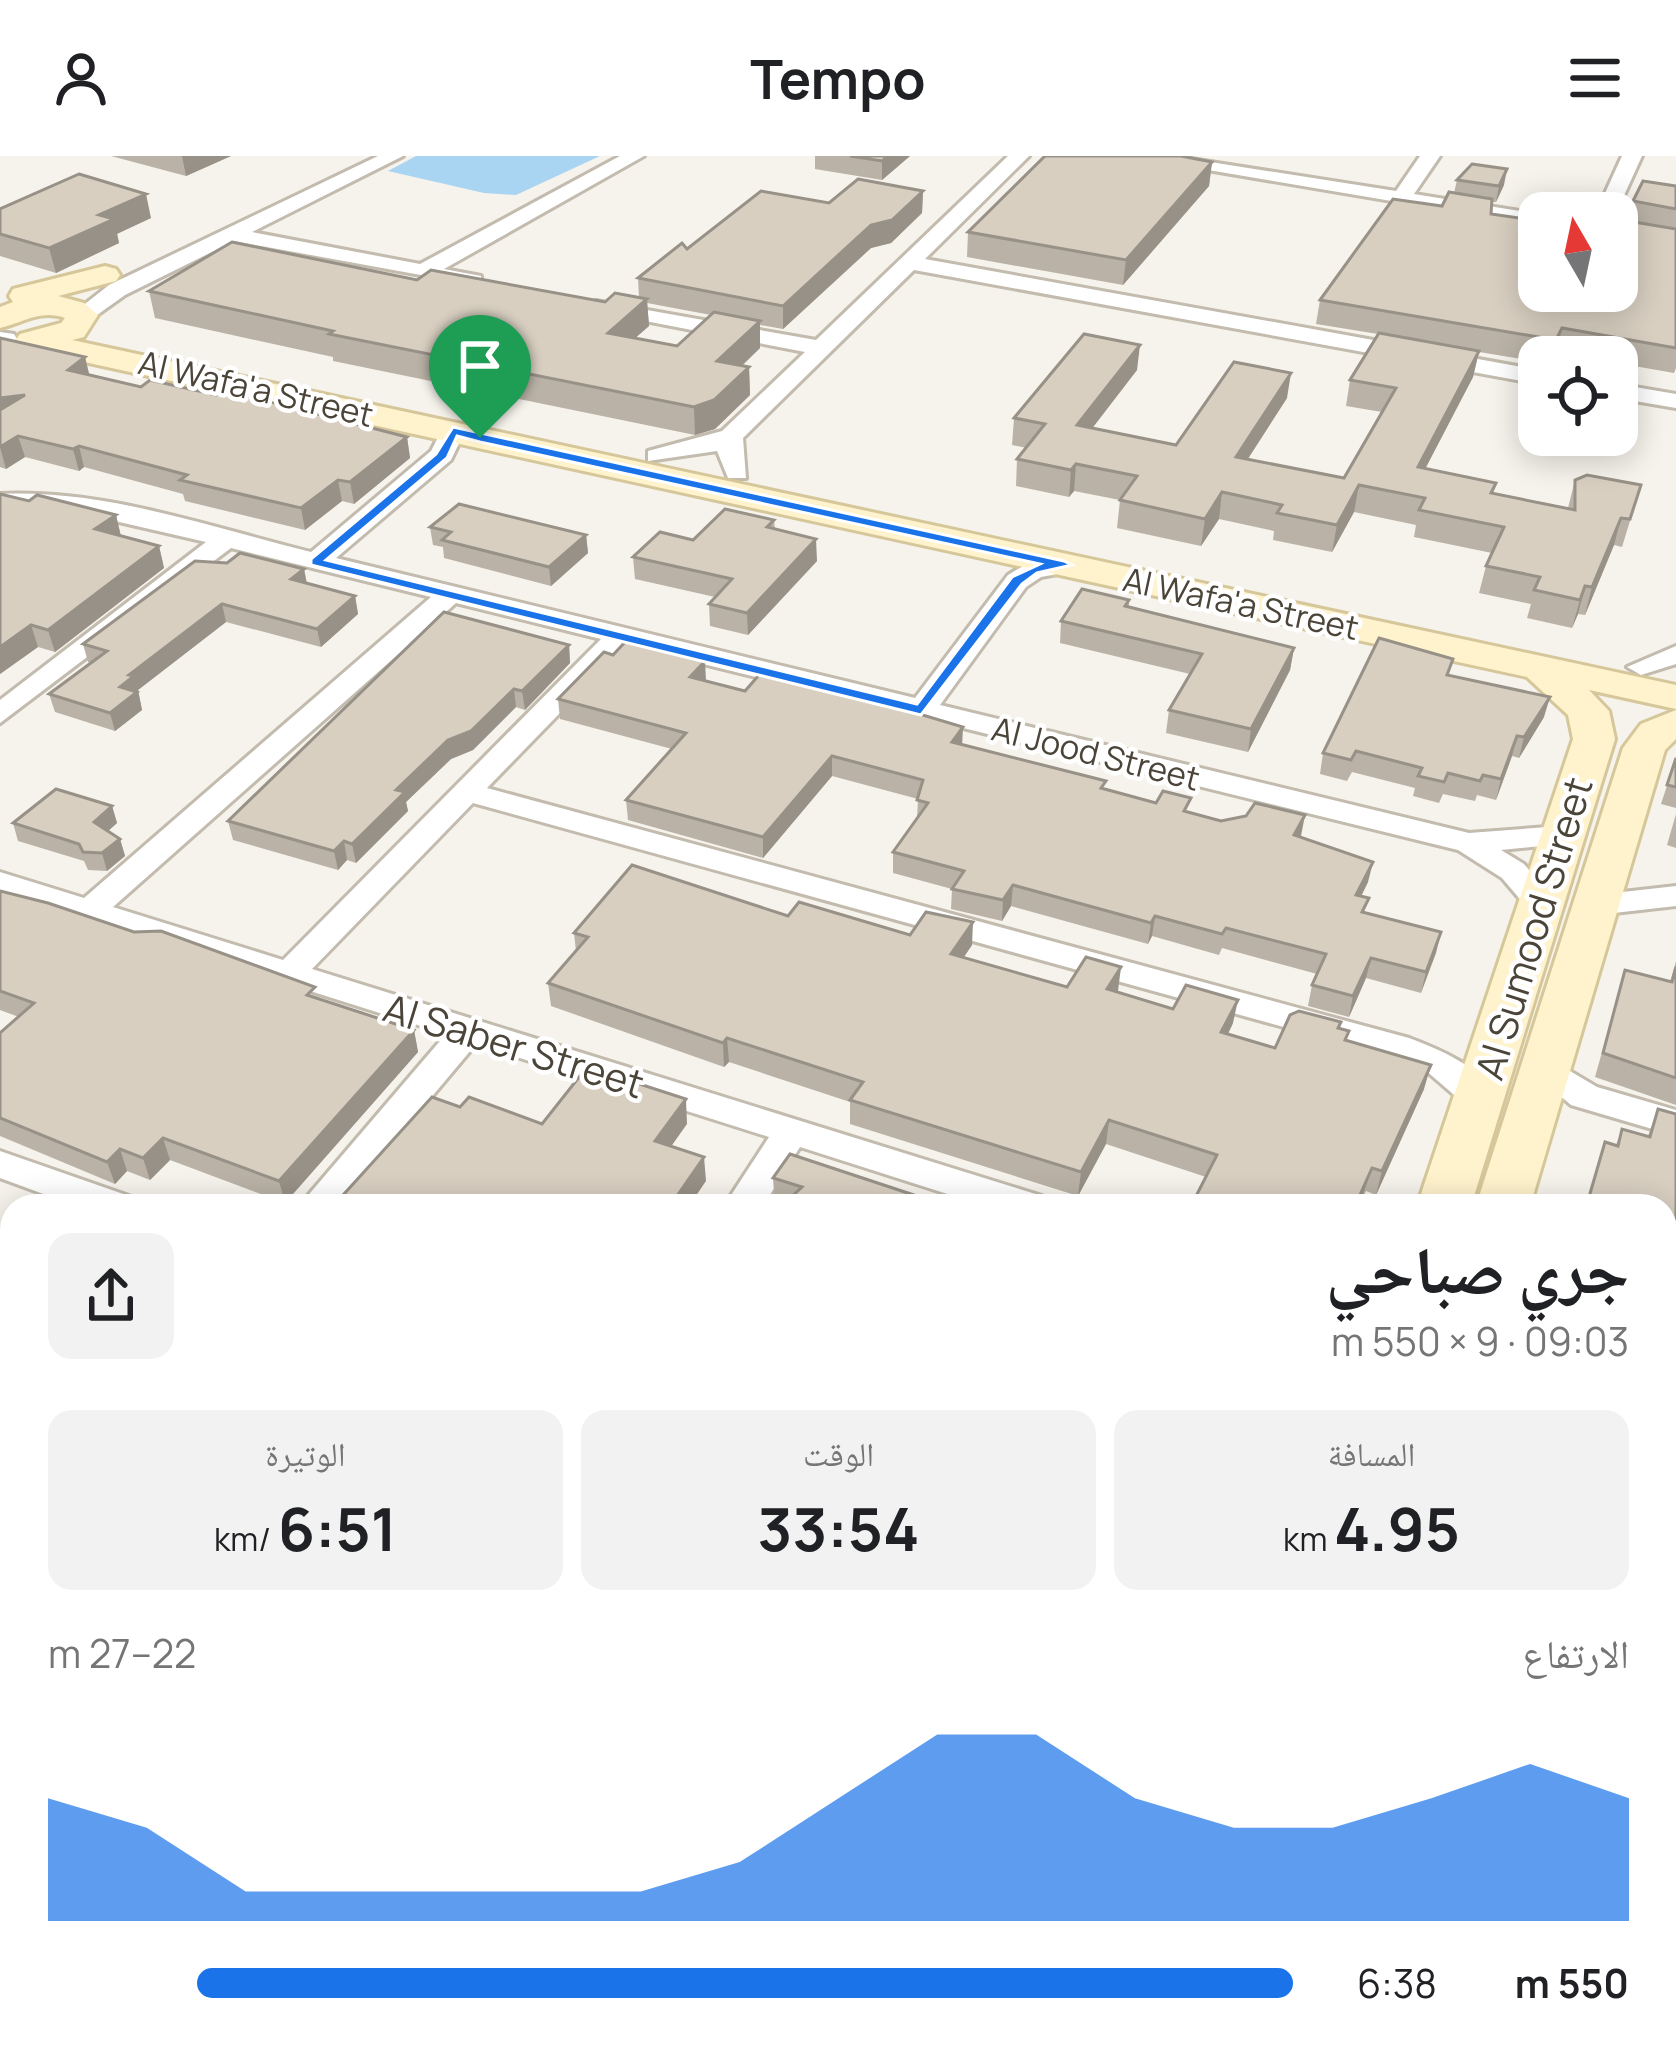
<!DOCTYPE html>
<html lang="ar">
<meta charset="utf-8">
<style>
:root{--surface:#fff;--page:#f2f2f2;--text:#202124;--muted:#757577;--accent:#1a73e8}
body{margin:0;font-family:Manrope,"Noto Naskh Arabic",sans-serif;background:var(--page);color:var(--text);direction:rtl;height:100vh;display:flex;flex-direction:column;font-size:45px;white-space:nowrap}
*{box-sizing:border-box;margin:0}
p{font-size:39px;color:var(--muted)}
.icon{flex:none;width:66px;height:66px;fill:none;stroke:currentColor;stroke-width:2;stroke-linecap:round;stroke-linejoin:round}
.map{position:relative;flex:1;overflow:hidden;direction:ltr}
.panel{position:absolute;left:0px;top:1038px;width:1677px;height:858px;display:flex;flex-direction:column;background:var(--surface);border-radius:36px 36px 0 0;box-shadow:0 6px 30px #0003;direction:rtl}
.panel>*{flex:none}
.needle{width:78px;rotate:351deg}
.tools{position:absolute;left:1518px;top:36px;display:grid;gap:24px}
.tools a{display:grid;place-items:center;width:120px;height:120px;border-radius:24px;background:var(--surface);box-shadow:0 6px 30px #0003;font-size:60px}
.pin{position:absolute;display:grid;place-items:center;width:102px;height:102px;color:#fff;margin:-123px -51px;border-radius:50% 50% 50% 0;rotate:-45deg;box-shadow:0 0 12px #0007}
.pin .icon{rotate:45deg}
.round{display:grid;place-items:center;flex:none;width:126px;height:126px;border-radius:24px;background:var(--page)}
.headline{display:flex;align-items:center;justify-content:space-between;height:204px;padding:0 48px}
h1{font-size:66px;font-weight:700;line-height:90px}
.figures{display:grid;grid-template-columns:repeat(3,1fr);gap:18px;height:204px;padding:12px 48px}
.figures div{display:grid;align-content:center;border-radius:24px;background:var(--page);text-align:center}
.figures b{font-size:60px;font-weight:700}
.figures small{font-size:33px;font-weight:400}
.figures p{font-size:33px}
.chart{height:336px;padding:24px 48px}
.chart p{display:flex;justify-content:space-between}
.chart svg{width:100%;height:216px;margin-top:12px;fill:var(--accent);opacity:.7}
ul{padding:0 48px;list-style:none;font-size:39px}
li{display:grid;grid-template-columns:192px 144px 1fr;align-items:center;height:90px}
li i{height:30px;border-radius:15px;background:var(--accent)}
header{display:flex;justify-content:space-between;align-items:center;height:156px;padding:0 48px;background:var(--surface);font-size:54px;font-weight:700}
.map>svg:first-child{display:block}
.water{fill:#a9d4f2}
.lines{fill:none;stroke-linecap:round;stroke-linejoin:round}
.street-casing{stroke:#c2bbae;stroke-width:6}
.secondary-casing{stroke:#d6c79b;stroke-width:6}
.street{fill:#fff;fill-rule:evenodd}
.secondary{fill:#fff3cd;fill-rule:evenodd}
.wall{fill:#bab2a6;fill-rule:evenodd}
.shaded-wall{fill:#979187}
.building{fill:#d8cfc1;stroke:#979187;stroke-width:3}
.route{fill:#1a73e8;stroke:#fff;stroke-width:3;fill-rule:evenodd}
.labels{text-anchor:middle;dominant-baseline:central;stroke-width:9;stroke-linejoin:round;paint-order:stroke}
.far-street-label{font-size:33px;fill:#4b4439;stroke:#fff}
.street-label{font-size:39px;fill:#4b4439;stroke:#fff}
</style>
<header><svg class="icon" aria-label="menu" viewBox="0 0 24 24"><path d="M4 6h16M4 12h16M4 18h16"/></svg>Tempo<svg class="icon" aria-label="person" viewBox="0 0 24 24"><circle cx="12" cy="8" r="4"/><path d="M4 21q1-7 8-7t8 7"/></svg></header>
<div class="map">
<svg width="1676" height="1896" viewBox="0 0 1676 1896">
<rect width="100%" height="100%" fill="#f6f3ec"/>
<polygon class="water" points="416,0 600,0 516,39 484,37 388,15"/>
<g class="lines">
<defs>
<g id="street">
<polygon points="378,0 403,0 252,76 420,108 620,0 644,0 444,113 481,120 481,130 234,85 125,139 90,164 71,159 109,129"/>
<polygon points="1008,0 1029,0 925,103 1539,214 1539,228 914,114 743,282 746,322 728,322 717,295 648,305 648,295 722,275 805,196 604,157 596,155 596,145 816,184"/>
<polygon points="1125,0 1172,0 1396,35 1420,0 1440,0 1414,38 1539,58 1539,70"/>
<polygon points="1622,0 1642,0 1616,57 1596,57"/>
<polygon points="0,176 14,178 17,183 0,190"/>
<polygon points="1617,228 1676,238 1676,252 1617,242"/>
<path d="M453 268 465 275 451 304 336 402 915 542 1008 419C1026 407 1050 398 1073 403V415L1041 421 1026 431 940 549 1469 677 1561 670 1577 679 1561 688 1501 694 1524 708 1557 748 1541 758 1530 755 1502 722 1458 694 626 489 487 632 1409 882C1441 894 1479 910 1498 941L1493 950H1467L1424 913 1385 899 473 647 312 813 1042 1040 1048 1050H985L800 991 763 1050H724L769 981 476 888 340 1050H299L446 878 0 737V716L84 742 431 441 231 392 0 567V544L206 386 54 351 0 354V338C105 333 210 371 311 396L431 295 444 270ZM456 447 601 483 283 804 113 751Z"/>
<polygon points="1676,490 1676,508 1641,519 1627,511"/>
<polygon points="1676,730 1676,750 1596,759 1580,749 1596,739"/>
<polygon points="1548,902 1597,931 1676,954 1676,980 1571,949 1530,914"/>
<polygon points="0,995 129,1040 135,1050 76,1050 0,1022"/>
<polygon points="0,1205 12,1209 12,1242 0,1238"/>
<polygon points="1665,1227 1676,1230 1676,1262 1665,1259"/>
<polygon points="12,1388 12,1436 0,1440 0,1392"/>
<polygon points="1665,1596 1676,1600 1676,1644 1665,1640"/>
<polygon points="0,1696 12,1701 12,1749 0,1744"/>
<polygon points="12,1832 12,1884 25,1884 18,1892 0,1896 0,1837"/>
<polygon points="311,1884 383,1884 388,1896 316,1896"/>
<polygon points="554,1884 607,1884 602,1896 549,1896"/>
</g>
<g id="secondary">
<path d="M105 110 116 113 120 119 116 125 58 140 84 147 98 159 84 181 72 184 1676 529V553L1589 534 1609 555 1615 583 1471 1050H1417L1573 583 1568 559 1527 521 20 192 15 185 20 178 61 167 65 162C40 153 23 167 0 172V151L13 146 9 140 13 133Z"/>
<polygon points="1676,554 1676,583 1665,594 1530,1050 1476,1050 1623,592 1641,568"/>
<polygon points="1149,1884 1223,1884 1219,1896 1145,1896"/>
<polygon points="1233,1884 1307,1884 1303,1896 1229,1896"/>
</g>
</defs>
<use href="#street" class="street-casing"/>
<use href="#secondary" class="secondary-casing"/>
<use href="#street" class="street"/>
<use href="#secondary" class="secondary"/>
</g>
<g class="wall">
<polygon points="111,0 231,0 186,20"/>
<polygon points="815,0 910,0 882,24 815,13"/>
<polygon points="1212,6 1209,30 1123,129 967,101 968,76"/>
<polygon points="1457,24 1504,29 1496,46 1491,46 1491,58 1539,65 1620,69 1627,65 1633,45 1676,30 1676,212 1674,217 1617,207 1617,201 1585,201 1556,196 1554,201 1539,201 1539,206 1479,196 1473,221 1425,313 1496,327 1493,338 1568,352 1575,324 1641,329 1622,391 1614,389 1585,459 1578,458 1572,472 1527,462 1531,448 1479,437 1486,410 1492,397 1414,381 1416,369 1354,356 1332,396 1273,384 1274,375 1219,363 1201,390 1117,372 1120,344 1074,335 1069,341 1016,330 1017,303 1027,292 1012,289 1014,262 1137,214 1092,272 1176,289 1287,242 1248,303 1344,322 1382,256 1346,250 1350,224 1378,178 1316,168 1320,144 1442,50 1454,37"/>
<path d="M923 35 922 57 891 87 871 92 783 173 760 169V192L742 210 749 211 750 239 715 273 695 279 333 205V201L155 162 149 135 417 124 605 146 639 142 638 122 687 93 829 47ZM647 147 711 159 677 190 635 182 649 170Z"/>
<polygon points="0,53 151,62 117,77 119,87 56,117 0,100"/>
<polygon points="0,182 85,201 89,218 141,231 407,281 410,302 354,348 342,345 305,374 185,345 183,338 84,311 79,315 25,301 6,313 0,311"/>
<polygon points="0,338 29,345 116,359 121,380 159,390 164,412 55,496 38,491 0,518"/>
<polygon points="774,364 775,373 817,405 748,479 710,470 709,448 715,441 635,423 633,401"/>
<polygon points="430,371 586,379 588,397 551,430 444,402 443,391 433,389"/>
<polygon points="304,413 307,427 355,440 358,458 321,491 226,466 138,534 142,554 115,575 55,556 49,538 91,507 88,506 83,488"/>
<polygon points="1129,444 1129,451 1294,492 1290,514 1248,596 1166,577 1169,554 1190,518 1060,487 1061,465"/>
<polygon points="569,489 570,507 525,554 516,551 473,594 451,603 406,646 408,655 356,707 347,704 338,714 233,684 228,665"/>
<polygon points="1449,519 1544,561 1519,602 1512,600 1496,644 1477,639 1475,645 1443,638 1439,647 1413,640 1415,632 1352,616 1347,625 1320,618 1323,597"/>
<polygon points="706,525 963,589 1105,633 1221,665 1301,681 1368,726 1361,740 1365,757 1441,776 1421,837 1366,822 1349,861 1308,850 1312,829 1317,818 1222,792 1219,799 1152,780 1148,788 1011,750 1002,765 951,753 952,733 893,717 893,696 917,663 918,643 832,620 763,702 628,664 626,644 672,593 560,563 558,543"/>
<polygon points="1676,602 1676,652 1661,648"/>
<polygon points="112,650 117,667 108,675 120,683 125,700 107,715 88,714 84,705 18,685 13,667"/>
<polygon points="1676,658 1676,692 1667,689"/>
<polygon points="0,735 414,874 418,896 285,1047 170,1004 150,1024 127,1015 115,1028 0,980 0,877 19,861 0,854"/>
<polygon points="788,760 972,789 964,801 1067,831 1118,835 1117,836 1173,853 1233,867 1228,878 1275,892 1341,866 1339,873 1347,885 1424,933 1376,1039 1366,1035 1359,1050 1191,1050 1206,1021 1106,988 1078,1040 850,968 850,946 729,906 724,911 551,850 548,827 576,795 574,777"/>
<polygon points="1676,805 1676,949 1595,921 1625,814 1670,826"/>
<polygon points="1658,953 1676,958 1676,1099 1665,1096 1665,1050 1585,1050 1605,986 1616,989 1622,973 1648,980"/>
<polygon points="773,1022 941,1050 775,1050"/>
<polygon points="12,1475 12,1652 6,1649 0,1638 0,1490"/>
<polygon points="612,1884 740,1884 734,1896 605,1896"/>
</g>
<g class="shaded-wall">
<polygon points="182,0 231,0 186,20"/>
<polygon points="888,0 910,0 882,24 882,5"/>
<polygon points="1212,6 1209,30 1123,129 1126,104"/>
<polygon points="1507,13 1504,29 1496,46 1499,30"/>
<polygon points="923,35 922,57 891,87 871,92 783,173 783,150 871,69"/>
<polygon points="146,38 151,62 117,78 119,87 56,117 49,92 99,59"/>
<polygon points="647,143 649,170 610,204 608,177"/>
<polygon points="760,165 760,192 718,232 717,205"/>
<polygon points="1562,172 1556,196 1552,201 1556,184"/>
<polygon points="1140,189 1137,214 1074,296 1077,269"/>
<polygon points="1479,195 1473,221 1412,338 1418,311"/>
<polygon points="85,201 90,222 68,214"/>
<polygon points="749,211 750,239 715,273 695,279 694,251"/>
<polygon points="1291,217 1287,242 1232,327 1236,301"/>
<polygon points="25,239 0,264 0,242"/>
<polygon points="18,280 25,301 6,313 0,291"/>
<polygon points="407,281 410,302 354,348 350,326"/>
<polygon points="79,290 84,311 79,315 73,293"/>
<polygon points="1076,308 1074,335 1069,341 1071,314"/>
<polygon points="338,324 342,345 305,374 301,352"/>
<polygon points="1359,329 1354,356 1332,396 1337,369"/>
<polygon points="1222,336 1219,363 1201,390 1205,363"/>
<polygon points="116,359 121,381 95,373"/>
<polygon points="1621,362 1614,389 1585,459 1592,431"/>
<polygon points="586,379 588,397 551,430 549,411"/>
<polygon points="816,383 817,405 748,479 747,457"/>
<polygon points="159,390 164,412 55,496 48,474"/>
<polygon points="304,413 307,430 291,423"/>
<polygon points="1585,430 1578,458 1572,472 1580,444"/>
<polygon points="355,440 358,458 321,491 317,473"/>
<polygon points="222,448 226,466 138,534 142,554 115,575 110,557 120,531 129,519"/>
<polygon points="31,469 38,491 0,518 0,491"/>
<polygon points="569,489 570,507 525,554 522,535"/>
<polygon points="1294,492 1290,514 1248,596 1251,573"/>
<polygon points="705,505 706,525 690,521"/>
<polygon points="514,533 516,551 473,594 451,603 406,646 408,655 356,707 352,688 396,634 448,584"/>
<polygon points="1550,541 1544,561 1519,602 1524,581"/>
<polygon points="963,571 962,591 952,586"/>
<polygon points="1517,580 1512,600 1496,644 1501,623"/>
<polygon points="832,600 832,620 763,702 763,681"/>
<polygon points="112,650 117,667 99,683 94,666"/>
<polygon points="1305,659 1301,680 1291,699 1294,679"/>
<polygon points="120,683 125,700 107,715 102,697"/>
<polygon points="344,685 347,704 338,714 334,695"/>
<polygon points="1373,706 1368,726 1352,759 1356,739"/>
<polygon points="1013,729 1011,750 1002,765 1003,744"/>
<polygon points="1155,760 1152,780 1148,788 1151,767"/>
<polygon points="973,766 972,789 950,821 951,798"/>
<polygon points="1441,776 1436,797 1421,837 1426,816"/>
<polygon points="1371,802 1366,822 1349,861 1353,840"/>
<polygon points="1121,811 1118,835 1105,857 1107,833"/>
<polygon points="1238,844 1233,867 1217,900 1221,876"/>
<polygon points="414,874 418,896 285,1047 279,1025"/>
<polygon points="727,882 729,906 724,911 723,887"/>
<polygon points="1431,909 1424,933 1376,1039 1382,1015"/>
<polygon points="686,943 687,968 658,1009 655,985"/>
<polygon points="1109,964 1106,988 1078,1040 1081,1016"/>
<polygon points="163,982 170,1004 150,1024 143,1002"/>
<polygon points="120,993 127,1015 115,1028 107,1006"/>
<polygon points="704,1001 706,1025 689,1050 670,1050"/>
<polygon points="1372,1012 1359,1050 1355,1050"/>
<polygon points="12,1324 12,1357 0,1371 0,1337"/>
<polygon points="680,1884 683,1896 674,1896"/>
<polygon points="727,1884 740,1884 734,1896 721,1896"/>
</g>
<g class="building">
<polygon points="850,0 888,0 882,5"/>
<polygon points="1045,0 1181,0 1212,6 1126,104 968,76"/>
<polygon points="1472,8 1507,13 1499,30 1457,24"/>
<polygon points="79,18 146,38 99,59 114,63 49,92 0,78 0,53"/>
<polygon points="858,23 923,35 892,64 871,69 783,150 638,122 682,87 687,93 761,35 829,47"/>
<polygon points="1643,25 1676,30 1676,53 1633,45"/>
<polygon points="1449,36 1492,43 1491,58 1539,65 1539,135 1617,135 1617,69 1620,69 1622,64 1676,73 1676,192 1562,172 1556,184 1320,144 1393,43 1442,50"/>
<polygon points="232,86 417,124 431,114 605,146 615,137 647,143 608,177 677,190 714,156 760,165 717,205 749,211 714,244 694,251 329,178 333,175 149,135"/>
<polygon points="1379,177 1479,195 1418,311 1496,327 1491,337 1575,354 1575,324 1587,319 1641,329 1630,363 1621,362 1592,431 1585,430 1580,444 1534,434 1540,421 1486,410 1504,371 1419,354 1425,342 1359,329 1337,369 1277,357 1282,349 1222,336 1205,363 1120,344 1137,320 1076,308 1071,314 1017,303 1045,268 1014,262 1084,178 1140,189 1077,269 1176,289 1234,206 1291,217 1236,301 1344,322 1396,232 1350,224"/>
<polygon points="0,182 85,201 68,214 141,231 150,224 216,239 224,234 407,281 350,326 338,324 301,352 180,324 187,319 79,290 73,293 18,280 0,291 0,254 25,239 0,242"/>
<polygon points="0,338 29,345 37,339 116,359 95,373 159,390 48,474 31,469 0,491"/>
<polygon points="459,348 586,379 549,411 442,384 451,376 430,371"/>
<polygon points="725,353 774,364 767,371 816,383 747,457 709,448 732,423 633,401 660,376 693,384"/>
<polygon points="240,397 304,413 291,423 355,440 317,473 222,448 129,519 134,520 120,531 137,536 110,557 49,538 107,495 83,488 195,405 227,407"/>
<polygon points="1082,433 1129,444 1125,450 1294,492 1251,573 1169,554 1202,498 1061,465"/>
<polygon points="444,456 569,489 522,535 514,533 471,575 448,584 396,634 405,636 352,688 344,685 334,695 228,665"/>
<polygon points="1379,482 1453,503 1447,519 1550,541 1524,581 1517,580 1501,623 1483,619 1480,625 1448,617 1444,626 1418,620 1422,612 1356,595 1351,604 1323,597"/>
<polygon points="626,485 705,505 690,521 745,535 759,519 896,551 963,571 952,586 1106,625 1101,632 1156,647 1163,635 1191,642 1184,655 1221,665 1246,660 1255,647 1305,659 1294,679 1373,706 1356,739 1369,742 1362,756 1441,776 1426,816 1371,802 1353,840 1312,829 1326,798 1226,772 1222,778 1155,760 1151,767 1013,729 1003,744 952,733 964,715 893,696 928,647 917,644 923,624 832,600 763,681 626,644 686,577 558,543 604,496 613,499"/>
<polygon points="1676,602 1676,631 1667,629"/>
<polygon points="56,633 112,650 94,666 120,683 102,697 83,696 79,688 13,667"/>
<polygon points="632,709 788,760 799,746 910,779 926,756 973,766 951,798 1067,831 1086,801 1121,811 1107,833 1173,853 1186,829 1238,844 1221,876 1275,892 1290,859 1299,855 1341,866 1338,872 1349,875 1345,884 1431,909 1382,1015 1372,1012 1355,1050 1191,1050 1217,999 1109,964 1081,1016 850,944 863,926 727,882 723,887 548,827 588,781 574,777"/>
<polygon points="0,735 48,747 134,776 161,775 315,831 307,839 414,874 279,1025 163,982 143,1002 120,993 107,1006 0,962 0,877 34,847 0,835"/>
<polygon points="1676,811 1676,922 1603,897 1625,814 1672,826"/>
<polygon points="587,911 686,943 655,985 704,1001 670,1050 334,1049 432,941 460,951 469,941 542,968"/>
<polygon points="1658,953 1676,958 1676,1072 1665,1069 1665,1050 1595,1050 1587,1048 1605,986 1618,990 1622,973 1650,981"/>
<polygon points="790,998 941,1048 940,1050 782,1050 802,1031 773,1022"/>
<polygon points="0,1241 12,1246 12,1324 0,1337"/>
<polygon points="1665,1385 1676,1389 1676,1490 1669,1519 1665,1517"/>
<polygon points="12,1450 12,1462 4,1458"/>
<polygon points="12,1475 12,1636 0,1630 0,1619 7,1610 0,1607 0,1490"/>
<polygon points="1665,1784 1676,1788 1676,1896 1354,1896 1357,1884 1665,1884"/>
<polygon points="98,1884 272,1884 295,1896 89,1896"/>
<polygon points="612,1884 680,1884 674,1896 605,1896"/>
<polygon points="687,1884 727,1884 721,1896 711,1896"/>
</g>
<path class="route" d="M453 271 1064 405 1072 409 1037 417 1022 428 921 559 311 409V403L436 298ZM457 280 480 286 1040 408 1012 421 917 548 326 404 447 302Z"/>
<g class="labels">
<g class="far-street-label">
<text transform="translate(256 232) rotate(13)">Al Wafa'a Street</text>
<text transform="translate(1241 447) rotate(12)">Al Wafa'a Street</text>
<text transform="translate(1096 597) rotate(14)">Al Jood Street</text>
</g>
<g class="street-label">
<text transform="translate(1533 772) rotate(-73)">Al Sumood Street</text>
<text transform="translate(514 889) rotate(17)">Al Saber Street</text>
</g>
</g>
</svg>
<div class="tools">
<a><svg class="needle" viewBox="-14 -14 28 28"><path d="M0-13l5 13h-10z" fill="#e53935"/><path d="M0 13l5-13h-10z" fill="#757577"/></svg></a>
<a><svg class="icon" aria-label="locate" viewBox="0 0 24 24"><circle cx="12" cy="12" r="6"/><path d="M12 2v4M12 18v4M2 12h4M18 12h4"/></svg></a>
</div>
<div class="pin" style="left:480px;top:282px;background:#1e9e55"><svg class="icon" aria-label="arrive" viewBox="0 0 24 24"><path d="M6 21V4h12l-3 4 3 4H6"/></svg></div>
<section class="panel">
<div class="headline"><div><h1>جري صباحي</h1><p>09:03 · 9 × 550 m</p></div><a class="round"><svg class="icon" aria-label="share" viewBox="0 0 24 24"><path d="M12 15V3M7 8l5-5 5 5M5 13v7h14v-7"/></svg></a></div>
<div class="figures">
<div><p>المسافة</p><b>4.95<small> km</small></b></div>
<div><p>الوقت</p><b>33:54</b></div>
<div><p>الوتيرة</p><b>6:51<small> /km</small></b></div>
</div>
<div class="chart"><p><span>الارتفاع</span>22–27 m</p>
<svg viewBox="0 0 160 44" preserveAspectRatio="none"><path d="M0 44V19L10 25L20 38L30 38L40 38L50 38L60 38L70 32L80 19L90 6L100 6L110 19L120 25L130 25L140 19L150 12L160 19V44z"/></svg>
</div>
<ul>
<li><b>550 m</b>6:38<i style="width:88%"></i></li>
</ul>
</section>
</div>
